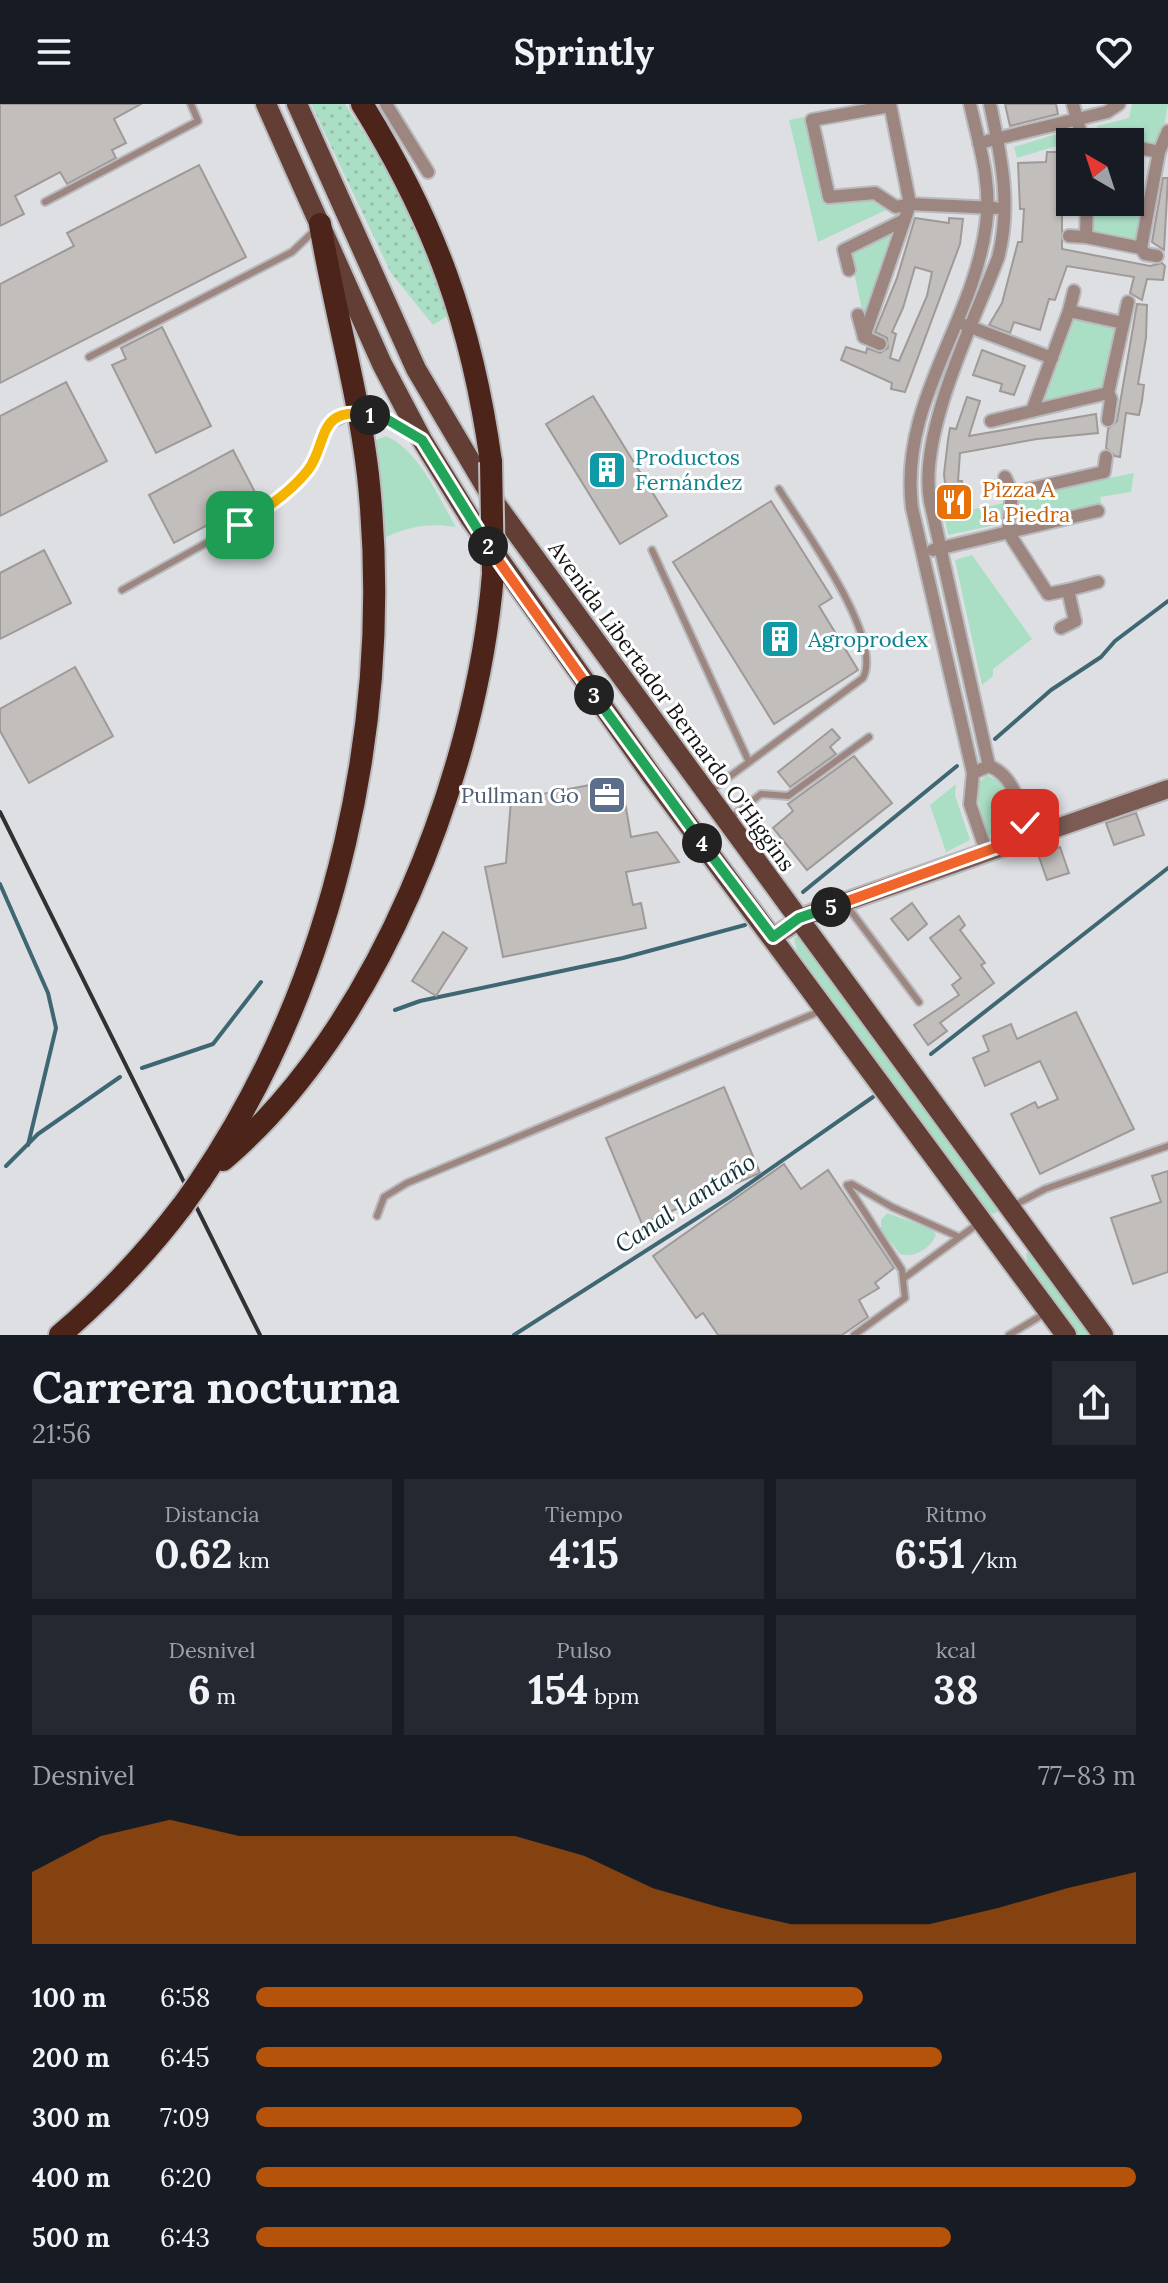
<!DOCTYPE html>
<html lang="es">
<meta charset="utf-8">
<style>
:root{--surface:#171b24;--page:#242831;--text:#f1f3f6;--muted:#9ea1a6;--accent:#b45309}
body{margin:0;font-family:Lora,serif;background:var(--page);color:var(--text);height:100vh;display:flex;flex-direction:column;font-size:30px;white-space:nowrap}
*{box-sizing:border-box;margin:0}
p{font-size:26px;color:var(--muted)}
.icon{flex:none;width:44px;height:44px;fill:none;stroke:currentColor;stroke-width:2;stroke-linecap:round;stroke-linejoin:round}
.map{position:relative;height:1231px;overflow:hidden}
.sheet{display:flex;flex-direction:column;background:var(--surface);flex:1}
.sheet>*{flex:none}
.needle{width:52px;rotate:321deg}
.tools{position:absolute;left:1056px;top:24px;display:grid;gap:16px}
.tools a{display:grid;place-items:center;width:88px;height:88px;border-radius:0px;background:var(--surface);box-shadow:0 2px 6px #0004;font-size:40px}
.pin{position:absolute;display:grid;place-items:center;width:68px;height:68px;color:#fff;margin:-34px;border-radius:16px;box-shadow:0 4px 12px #0006}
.km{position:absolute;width:40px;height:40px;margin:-20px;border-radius:50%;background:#222;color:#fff;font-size:22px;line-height:40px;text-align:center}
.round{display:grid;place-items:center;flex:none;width:84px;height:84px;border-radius:0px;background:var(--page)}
.headline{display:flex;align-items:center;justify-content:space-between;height:136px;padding:0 32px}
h1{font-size:44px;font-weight:800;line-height:60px}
.figures{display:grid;grid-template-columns:repeat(3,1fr);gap:12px;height:136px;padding:8px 32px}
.figures div{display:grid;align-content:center;border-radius:0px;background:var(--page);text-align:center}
.figures b{font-size:40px;font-weight:800}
.figures small{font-size:22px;font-weight:400}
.figures p{font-size:22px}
.chart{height:224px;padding:16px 32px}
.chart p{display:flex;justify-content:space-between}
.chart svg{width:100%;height:144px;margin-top:8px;fill:var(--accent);opacity:.7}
ul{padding:0 32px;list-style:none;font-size:26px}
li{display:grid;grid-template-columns:128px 96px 1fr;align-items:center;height:60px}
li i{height:20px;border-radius:10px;background:var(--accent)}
header{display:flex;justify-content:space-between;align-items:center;height:104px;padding:0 32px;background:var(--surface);font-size:36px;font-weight:800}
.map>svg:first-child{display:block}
.green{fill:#abdfc5}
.garden{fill:url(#garden-dots)}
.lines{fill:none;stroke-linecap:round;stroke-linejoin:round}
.stream{stroke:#3f6773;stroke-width:4}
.building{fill:#c2bebc;stroke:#9f9a98;stroke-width:2;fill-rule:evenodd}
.service-casing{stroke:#b9babe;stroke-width:10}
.minor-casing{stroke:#b9babe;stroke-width:16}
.secondary-casing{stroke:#b9babe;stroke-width:22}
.primary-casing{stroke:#b9babe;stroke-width:24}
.motorway-casing{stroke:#b9babe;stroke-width:26}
.service{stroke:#9d8680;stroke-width:6}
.minor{stroke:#9d8680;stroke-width:12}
.secondary{stroke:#7b5b53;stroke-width:18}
.primary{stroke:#633e34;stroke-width:20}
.motorway{stroke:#4d2419;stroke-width:22}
.rail{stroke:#303132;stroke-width:4}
.motorway-bridge-casing{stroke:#b9babe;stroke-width:26;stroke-linecap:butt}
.motorway-bridge{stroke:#4d2419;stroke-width:22}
.split-1-casing{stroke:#fff;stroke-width:16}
.split-2-casing{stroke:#fff;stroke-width:16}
.split-3-casing{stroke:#fff;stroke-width:16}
.split-4-casing{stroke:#fff;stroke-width:16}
.split-5-casing{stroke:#fff;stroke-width:16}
.split-6-casing{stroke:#fff;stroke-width:16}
.split-7-casing{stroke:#fff;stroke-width:16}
.split-1{stroke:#f5b400;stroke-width:10}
.split-2{stroke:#22a559;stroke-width:10}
.split-3{stroke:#f0652b;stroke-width:10}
.split-4{stroke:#22a559;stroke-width:10}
.split-5{stroke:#22a559;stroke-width:10}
.split-6{stroke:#f0652b;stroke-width:10}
.split-7{stroke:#f5b400;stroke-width:10}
.labels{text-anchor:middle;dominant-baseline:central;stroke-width:6;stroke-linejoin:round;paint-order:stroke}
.culture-label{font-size:22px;fill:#0d838f;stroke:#fff;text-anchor:start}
.food-label{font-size:22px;fill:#c56008;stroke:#fff;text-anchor:start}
.street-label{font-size:22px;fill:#121213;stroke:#fff}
.service-label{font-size:22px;fill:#4e5e75;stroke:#fff;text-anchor:end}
.water-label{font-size:24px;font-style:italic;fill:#123038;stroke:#fff}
</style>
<header><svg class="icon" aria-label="menu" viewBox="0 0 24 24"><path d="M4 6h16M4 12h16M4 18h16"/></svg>Sprintly<svg class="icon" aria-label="heart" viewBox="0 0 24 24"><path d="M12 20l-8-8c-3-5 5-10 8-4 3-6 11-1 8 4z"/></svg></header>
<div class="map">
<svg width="1168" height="1231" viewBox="0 0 1168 1231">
<defs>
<pattern id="garden-dots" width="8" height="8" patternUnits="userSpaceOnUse" patternTransform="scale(2)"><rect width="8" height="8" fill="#abdfc5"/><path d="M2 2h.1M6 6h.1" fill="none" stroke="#92bea8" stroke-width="1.8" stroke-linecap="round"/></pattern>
</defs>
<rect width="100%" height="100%" fill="#dedfe3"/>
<g class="green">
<polygon points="1132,0 1168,0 1160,43 1097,28 1097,22 1129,14"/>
<path d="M804 13 824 100C843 98 874 88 886 106L818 138 789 16Z"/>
<polygon points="1069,26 1073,37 1017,54 1014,43"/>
<polygon points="1094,103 1141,111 1137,136 1092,127"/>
<polygon points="897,124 864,215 850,150"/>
<polygon points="1072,213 1117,224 1104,284 1042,298 1050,266"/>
<path d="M386 332C419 346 438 393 456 423 429 419 411 422 386 433L376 336Z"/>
<polygon points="1134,369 1131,388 1100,393 1102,402 1016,419 1018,392"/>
<polygon points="1005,399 1004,413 1000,420 948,431 944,411"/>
<polygon points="972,451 1032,535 993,565 993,572 982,581 955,456"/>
<polygon points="987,671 1000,678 1017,722 988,732 976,689 978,679"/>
<polygon points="956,680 955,691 970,736 946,748 930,701"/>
<polygon points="799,832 997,1099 999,1107 993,1110 986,1106 797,847 794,834"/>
<path d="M887 1109 931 1125 936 1130C932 1144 913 1155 900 1150L881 1126V1116Z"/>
<polygon points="1032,1147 1095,1231 1078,1231 1028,1162 1026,1150"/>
</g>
<polygon class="garden" points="311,0 345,0 390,70 419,131 448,212 433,221 391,169"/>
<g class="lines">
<g class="stream">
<polyline points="995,635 1051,586 1101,553 1115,537 1168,497"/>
<polyline points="0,780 48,889 56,924 28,1041"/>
<polyline points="803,788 957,662"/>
<polyline points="395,906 420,897 623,854 745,821"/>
<polyline points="931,950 1168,764"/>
<polyline points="142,964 213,940 261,878"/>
<polyline points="6,1062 38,1030 120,973"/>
<polyline points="514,1231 730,1093 873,993"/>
</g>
</g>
<g class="building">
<polygon points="0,0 141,0 114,15 126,39 112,46 116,54 67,80 60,68 15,92 24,110 0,122"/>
<polygon points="1005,0 1056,0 1058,10 1010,22"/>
<polygon points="1047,48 1059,48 1059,62 1062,62 1062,145 1150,162 1162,159 1165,162 1163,176 1147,175 1142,196 1130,189 1134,173 1067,162 1055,196 1049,195 1040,226 1014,218 1010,229 989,221 1002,199 1018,138 1022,138 1024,105 1020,105 1018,59 1046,58"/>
<polygon points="199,61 246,153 0,279 0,180 74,142 67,129"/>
<polygon points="1163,74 1168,74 1164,146 1152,138"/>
<path d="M915 114 949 119V114L963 115 960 140 905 288 891 285 892 279 841 256 846 243 866 249 867 244 880 249 888 244 887 234 875 228 897 174ZM915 163 932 168 927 192 899 257 890 254 896 230 892 228 903 204Z"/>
<polygon points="1137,200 1147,201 1146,234 1138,280 1144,281 1142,297 1139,311 1126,309 1120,353 1115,352 1106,344 1108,325 1117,317"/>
<polygon points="162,223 211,322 156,349 112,261 126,255 121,244"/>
<polygon points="982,246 1025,262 1014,291 1000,287 1002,280 973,271"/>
<polygon points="66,278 107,357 0,412 0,312"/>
<polygon points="593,292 667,412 620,440 546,320"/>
<polygon points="967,293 980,297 969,332 1096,310 1098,329 1037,335 960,349 958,377 962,377 961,405 948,407 944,370 948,336 950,324 956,325"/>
<polygon points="233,346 258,394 174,439 149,391"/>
<polygon points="771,397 832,494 819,502 858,566 774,620 673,458"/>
<polygon points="44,446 71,499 0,535 0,469"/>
<polygon points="75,563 113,632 29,679 0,627 0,605"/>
<polygon points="832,625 840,634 830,643 836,650 790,683 778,668"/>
<polygon points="854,652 892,699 807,766 773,724 793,707 788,700"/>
<polygon points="621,675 631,733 657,728 679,758 626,768 633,801 641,799 646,824 503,853 485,763 506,759 511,696"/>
<polygon points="1136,709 1144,731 1114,741 1106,719"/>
<polygon points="1060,743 1069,769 1047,776 1038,750"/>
<polygon points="912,799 927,820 908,836 891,815"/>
<polygon points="959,812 965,821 960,826 985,859 981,861 994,879 940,919 947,927 928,941 914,921 959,891 952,881 961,874 930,834"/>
<polygon points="443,828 467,844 436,892 412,877"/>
<polygon points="1076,908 1134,1025 1040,1070 1011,1010 1035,998 1038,1004 1058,995 1040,957 985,982 973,954 989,947 983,932 1011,920 1017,935"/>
<polygon points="724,983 760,1069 642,1120 606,1034"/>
<polygon points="784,1060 801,1085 828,1066 894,1164 875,1179 879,1184 859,1196 868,1213 842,1231 718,1231 703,1209 696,1214 653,1152"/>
<polygon points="1168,1067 1168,1168 1133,1180 1111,1114 1161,1098 1152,1072"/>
</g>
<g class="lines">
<defs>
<g id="service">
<polyline points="45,98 198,17 191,0"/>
<polyline points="89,253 292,148 315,126"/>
<polyline points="364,310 388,316 412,330"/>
<polyline points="652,446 749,658"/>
<polyline points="122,486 260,409 309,365 323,325 353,310"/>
<path d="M710 687 863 574C884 533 802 423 779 385"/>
<polyline points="730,714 761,690 788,692 869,633"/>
<polyline points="847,802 919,898"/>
<polyline points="1013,1102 1045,1085 1168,1042"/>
<polyline points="377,1112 384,1093 407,1079 823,906"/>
<polyline points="904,1174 979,1119"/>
<polyline points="854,1231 905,1194 902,1166 847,1081 852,1080 892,1103 959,1133"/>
<polyline points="1009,1231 1044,1210"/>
</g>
<g id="minor">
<polyline points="386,0 428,68"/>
<path d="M970 0C979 40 992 80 986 121 973 221 899 297 912 404L973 669"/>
<polyline points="1073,0 1083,38"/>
<polyline points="890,2 812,16 829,93 875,89 896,103 910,100 890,0"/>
<polyline points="1084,33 1108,38"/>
<polyline points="979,39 1107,8 1119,0"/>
<polyline points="1130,42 1159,48 1141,144"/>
<polyline points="1159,48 1168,27"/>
<polyline points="1087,98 1086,133 1141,144 1145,150 1157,152"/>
<polyline points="1069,132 1086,133"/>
<polyline points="849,166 844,146 904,116"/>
<polyline points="1069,207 1074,187"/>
<polyline points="858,211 864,233 880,240"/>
<polyline points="1123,219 1069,207 1032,307 1108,289 1128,198"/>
<polyline points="965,221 1052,254"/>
<polyline points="864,233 910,100 995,104"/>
<polyline points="1108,289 1111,295 1108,316"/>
<polyline points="991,317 1032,307"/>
<polyline points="1005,373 1012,389"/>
<polyline points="933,446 1098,407"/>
<polyline points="1068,486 1098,478"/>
<polyline points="1061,524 1075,517 1068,486 1048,490 1008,428 1012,389 1104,368 1106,353"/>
<path d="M989 662 930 397C918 329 973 220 998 154 1012 101 1001 52 990 0"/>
<path d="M986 747 970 700 973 669 989 662C1016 672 1021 707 1030 732"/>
</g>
<polyline id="secondary" points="773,833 808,811 1168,685"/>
<g id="primary">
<polyline points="266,0 382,260 422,336 470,414 652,672 1066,1231"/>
<polyline points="297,0 416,265 497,402 1103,1231"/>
</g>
<g id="motorway">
<path d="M362 0C435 118 472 220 491 358"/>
<path d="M223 1056C378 925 477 668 493 470"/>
<path d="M200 1077C337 874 394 613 368 371 358 286 334 204 320 120"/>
<path d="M60 1231C107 1191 146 1150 183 1101"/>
</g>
</defs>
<use href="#service" class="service-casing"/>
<use href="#minor" class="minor-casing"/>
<use href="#secondary" class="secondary-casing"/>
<use href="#primary" class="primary-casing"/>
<use href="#motorway" class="motorway-casing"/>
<use href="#service" class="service"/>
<use href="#minor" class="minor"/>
<use href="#secondary" class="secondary"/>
<use href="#primary" class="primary"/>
<use href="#motorway" class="motorway"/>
<polyline class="rail" points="0,708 260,1231"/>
<defs>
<g id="motorway-bridge">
<polyline points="491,358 493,470"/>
<polyline points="183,1101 200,1077"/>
</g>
</defs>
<use href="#motorway-bridge" class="motorway-bridge-casing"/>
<use href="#motorway-bridge" class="motorway-bridge"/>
</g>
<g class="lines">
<defs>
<path id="split-1" d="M240 421C263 407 291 388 308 366 328 340 316 301 370 311"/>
<polyline id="split-2" points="370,311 388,316 422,336 488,442"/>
<polyline id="split-3" points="488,442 594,591"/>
<polyline id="split-4" points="594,591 702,739"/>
<polyline id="split-5" points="702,739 773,833 799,814 831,803"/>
<polyline id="split-6" points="831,803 1003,741"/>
<polyline id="split-7" points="1003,741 1030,732 1025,719"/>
</defs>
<use href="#split-1" class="split-1-casing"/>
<use href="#split-2" class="split-2-casing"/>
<use href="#split-3" class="split-3-casing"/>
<use href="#split-4" class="split-4-casing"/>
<use href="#split-5" class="split-5-casing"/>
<use href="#split-6" class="split-6-casing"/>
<use href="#split-7" class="split-7-casing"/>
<use href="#split-1" class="split-1"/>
<use href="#split-2" class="split-2"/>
<use href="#split-3" class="split-3"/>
<use href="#split-4" class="split-4"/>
<use href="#split-5" class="split-5"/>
<use href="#split-6" class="split-6"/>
<use href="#split-7" class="split-7"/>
</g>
<defs>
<symbol id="building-square" viewBox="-11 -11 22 22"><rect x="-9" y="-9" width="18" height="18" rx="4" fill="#0f9aa8" stroke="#fff"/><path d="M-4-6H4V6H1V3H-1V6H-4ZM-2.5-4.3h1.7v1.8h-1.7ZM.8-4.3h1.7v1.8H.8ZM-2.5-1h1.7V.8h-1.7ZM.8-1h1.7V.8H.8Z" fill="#fff"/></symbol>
<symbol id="restaurant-square" viewBox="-11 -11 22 22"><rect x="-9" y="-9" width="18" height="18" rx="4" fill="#e8710a" stroke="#fff"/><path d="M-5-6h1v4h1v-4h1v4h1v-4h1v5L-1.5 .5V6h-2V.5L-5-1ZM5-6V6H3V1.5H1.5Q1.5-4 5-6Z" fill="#fff"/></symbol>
<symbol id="office-square" viewBox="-11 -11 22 22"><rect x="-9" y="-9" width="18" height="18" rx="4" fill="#5c6f8a" stroke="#fff"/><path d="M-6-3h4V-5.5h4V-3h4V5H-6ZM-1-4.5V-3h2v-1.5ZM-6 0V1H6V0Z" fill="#fff"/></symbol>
</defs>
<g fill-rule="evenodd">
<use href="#building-square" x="585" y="344" width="44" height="44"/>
<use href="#restaurant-square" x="932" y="376" width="44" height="44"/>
<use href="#building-square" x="758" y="513" width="44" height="44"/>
<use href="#office-square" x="585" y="669" width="44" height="44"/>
</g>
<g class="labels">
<g class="culture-label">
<text x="635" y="353">Productos<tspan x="635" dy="25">Fernández</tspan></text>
<text x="808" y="535">Agroprodex</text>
</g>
<g class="food-label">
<text x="982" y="385">Pizza A<tspan x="982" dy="25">la Piedra</tspan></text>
</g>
<g class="street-label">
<text transform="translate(672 602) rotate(54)">Avenida Libertador Bernardo O'Higgins</text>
</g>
<g class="service-label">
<text x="579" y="691">Pullman Go</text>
</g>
<g class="water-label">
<text transform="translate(685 1099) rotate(-33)">Canal Lantaño</text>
</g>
</g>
</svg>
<div class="tools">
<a><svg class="needle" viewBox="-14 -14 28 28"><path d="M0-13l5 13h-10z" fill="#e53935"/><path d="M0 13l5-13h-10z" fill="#9ea1a6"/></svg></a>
</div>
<div class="pin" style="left:240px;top:421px;background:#1e9e55"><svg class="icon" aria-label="arrive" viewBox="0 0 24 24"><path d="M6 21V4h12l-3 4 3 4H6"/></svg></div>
<div class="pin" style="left:1025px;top:719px;background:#d93025"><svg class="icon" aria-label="check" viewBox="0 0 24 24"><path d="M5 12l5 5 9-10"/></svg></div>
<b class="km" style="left:370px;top:311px">1</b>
<b class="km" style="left:488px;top:442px">2</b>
<b class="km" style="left:594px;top:591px">3</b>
<b class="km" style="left:702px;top:739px">4</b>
<b class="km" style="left:831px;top:803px">5</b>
</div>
<section class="sheet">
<div class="headline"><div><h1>Carrera nocturna</h1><p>21:56</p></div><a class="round"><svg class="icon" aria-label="share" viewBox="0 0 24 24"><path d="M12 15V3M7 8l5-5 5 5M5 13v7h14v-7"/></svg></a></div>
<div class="figures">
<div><p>Distancia</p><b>0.62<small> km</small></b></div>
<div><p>Tiempo</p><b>4:15</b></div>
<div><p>Ritmo</p><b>6:51<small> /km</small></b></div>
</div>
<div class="figures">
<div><p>Desnivel</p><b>6<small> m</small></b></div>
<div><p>Pulso</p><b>154<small> bpm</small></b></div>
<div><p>kcal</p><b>38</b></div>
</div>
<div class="chart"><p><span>Desnivel</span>77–83 m</p>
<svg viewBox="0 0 160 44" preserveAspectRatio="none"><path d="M0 44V22L10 11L20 6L30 11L40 11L50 11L60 11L70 11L80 17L90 27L100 33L110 38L120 38L130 38L140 33L150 27L160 22V44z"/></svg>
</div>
<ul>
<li><b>100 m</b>6:58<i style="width:69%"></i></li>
<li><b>200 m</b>6:45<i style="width:78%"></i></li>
<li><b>300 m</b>7:09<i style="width:62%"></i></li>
<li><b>400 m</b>6:20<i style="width:100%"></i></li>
<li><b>500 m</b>6:43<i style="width:79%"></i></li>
</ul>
</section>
